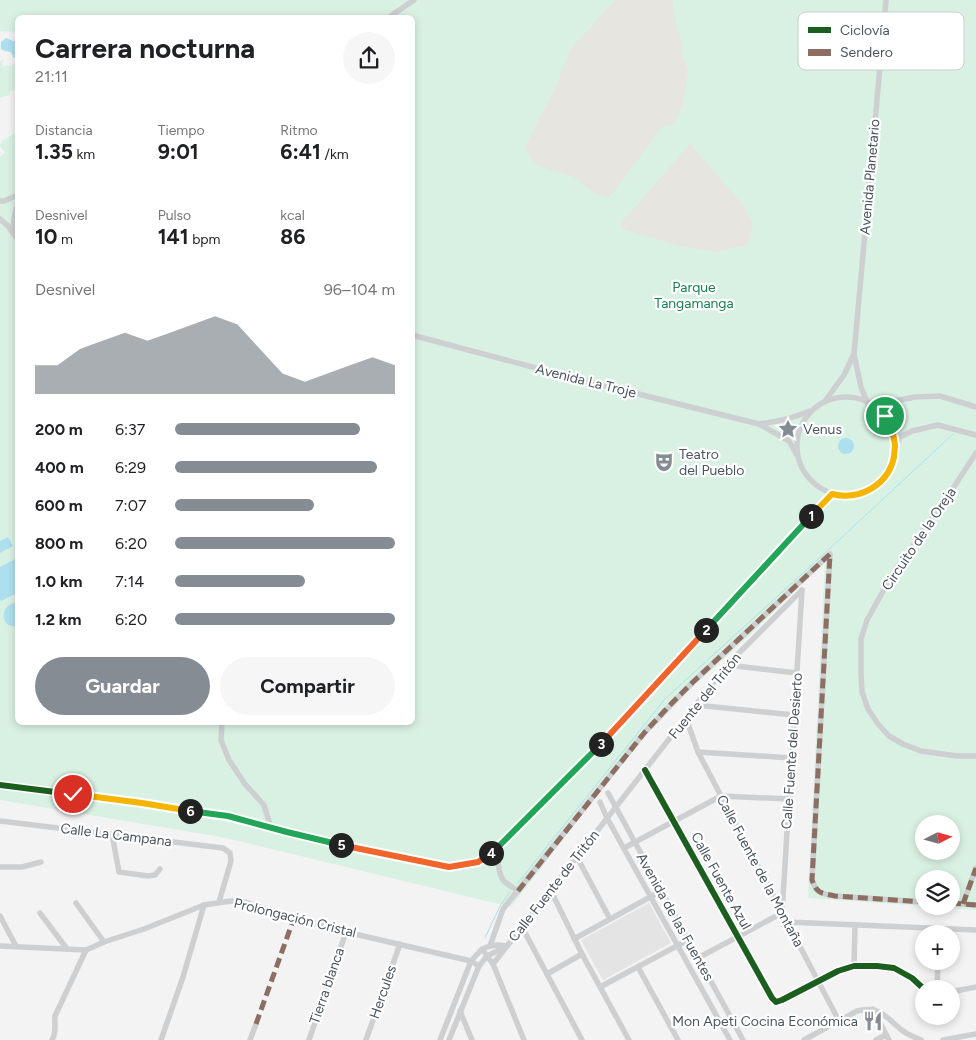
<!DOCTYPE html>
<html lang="es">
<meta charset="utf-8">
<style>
:root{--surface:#fff;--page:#f6f6f6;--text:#202124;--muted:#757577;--accent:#858c93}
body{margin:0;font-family:Figtree,sans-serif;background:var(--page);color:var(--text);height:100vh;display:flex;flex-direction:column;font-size:19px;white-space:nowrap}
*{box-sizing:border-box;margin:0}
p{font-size:16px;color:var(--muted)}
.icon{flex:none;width:28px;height:28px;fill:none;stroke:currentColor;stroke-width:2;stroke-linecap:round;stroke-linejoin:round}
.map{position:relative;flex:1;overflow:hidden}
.sheet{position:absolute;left:15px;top:15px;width:400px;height:710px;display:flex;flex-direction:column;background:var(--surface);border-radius:8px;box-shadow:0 2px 8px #0003}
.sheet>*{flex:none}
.needle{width:32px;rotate:84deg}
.controls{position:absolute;left:915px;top:815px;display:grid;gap:10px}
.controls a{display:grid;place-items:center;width:45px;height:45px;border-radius:50%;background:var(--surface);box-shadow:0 2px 8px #0003;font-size:25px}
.pin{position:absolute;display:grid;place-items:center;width:42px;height:42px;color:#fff;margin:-21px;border:2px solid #fff;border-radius:50%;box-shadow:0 1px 5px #0007}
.km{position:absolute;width:25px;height:25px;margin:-12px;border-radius:50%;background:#222;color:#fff;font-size:14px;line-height:25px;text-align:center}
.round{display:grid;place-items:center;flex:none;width:52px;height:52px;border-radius:26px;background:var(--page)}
.headline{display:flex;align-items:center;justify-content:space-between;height:85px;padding:0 20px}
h1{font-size:28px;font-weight:700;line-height:38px}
.figures{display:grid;grid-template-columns:repeat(3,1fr);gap:8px;height:85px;padding:5px 20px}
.figures div{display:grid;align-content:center}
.figures b{font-size:21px;font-weight:700}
.figures small{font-size:14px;font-weight:400}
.figures p{font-size:14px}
.chart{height:140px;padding:10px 20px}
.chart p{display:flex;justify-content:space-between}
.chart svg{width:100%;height:90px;margin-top:5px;fill:var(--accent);opacity:.7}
.action{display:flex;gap:10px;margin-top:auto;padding:10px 20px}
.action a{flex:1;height:58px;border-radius:30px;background:var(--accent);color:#fff;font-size:20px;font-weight:700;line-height:58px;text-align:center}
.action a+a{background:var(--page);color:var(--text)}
ul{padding:0 20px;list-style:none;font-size:16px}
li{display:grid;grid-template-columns:80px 60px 1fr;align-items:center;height:38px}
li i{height:12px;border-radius:6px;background:var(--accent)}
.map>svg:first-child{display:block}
.education{fill:#e5e4e5}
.green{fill:#d9f1e3;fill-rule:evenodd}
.sand{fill:#e6e5e0}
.water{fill:#aedfee}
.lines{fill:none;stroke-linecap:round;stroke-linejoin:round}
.stream{stroke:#aedfee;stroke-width:1}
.minor{stroke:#cdcfd1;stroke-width:5.5}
.quiet{stroke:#8d6e63;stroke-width:5;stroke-dasharray:10 5;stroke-linecap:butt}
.cycleway-casing{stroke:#fff;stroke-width:9}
.cycleway{stroke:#1b5e20;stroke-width:6}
.split-1-casing{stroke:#fff;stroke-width:10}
.split-2-casing{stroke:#fff;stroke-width:10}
.split-3-casing{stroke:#fff;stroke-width:10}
.split-4-casing{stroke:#fff;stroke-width:10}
.split-5-casing{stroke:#fff;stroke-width:10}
.split-6-casing{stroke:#fff;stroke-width:10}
.split-7-casing{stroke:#fff;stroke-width:10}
.split-1{stroke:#f5b400;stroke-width:6}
.split-2{stroke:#22a559;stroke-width:6}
.split-3{stroke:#f0652b;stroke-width:6}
.split-4{stroke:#22a559;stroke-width:6}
.split-5{stroke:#f0652b;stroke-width:6}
.split-6{stroke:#22a559;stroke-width:6}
.split-7{stroke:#f5b400;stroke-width:6}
.labels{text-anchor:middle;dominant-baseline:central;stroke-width:4.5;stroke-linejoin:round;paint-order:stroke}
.street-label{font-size:14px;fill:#4a5560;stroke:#fff}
.park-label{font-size:14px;fill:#198251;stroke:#fff}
.poi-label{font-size:14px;fill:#4a5560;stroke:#fff;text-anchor:start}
.key{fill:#fff;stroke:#c9cccf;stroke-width:1}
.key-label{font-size:14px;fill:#4a5560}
</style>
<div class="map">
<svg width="976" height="1040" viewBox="0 0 976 1040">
<rect width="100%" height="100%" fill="#f3f3f3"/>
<polygon class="education" points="649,903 671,943 603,980 581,940"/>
<g class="green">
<path d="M0 0H976V910L925 906H951V879H924V906L808 898 825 561 750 635 667 710 621 764 511 907 226 838 0 800V157L5 153 0 146 2 141 15 133H17L18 722H412V18H18L17 32 0 31ZM924 824H951V851H924Z"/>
<polygon points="2,60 3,60 3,61 2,64 3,67 5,67 6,65 11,66 12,64 17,63 17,64 18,87 15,90 11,91 9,95 0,98 0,62"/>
</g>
<g class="sand">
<polygon points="615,0 673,0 673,9 682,44 682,57 688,69 686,87 682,106 674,124 662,127 609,198 595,194 574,177 542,167 533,162 525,147 557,84 570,50"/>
<polygon points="690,144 744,206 753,226 748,245 716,252 683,247 623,229 620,224"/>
</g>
<g class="water">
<polygon points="6,38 13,41 17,41 17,60 13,57 11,52 5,51 1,49 1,42"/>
<circle cx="846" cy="446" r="8"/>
<polygon points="8,537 13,546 0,553 0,541"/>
<polygon points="17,558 17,593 1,601 0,599 0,567"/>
<path d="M13 603 18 604 17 626C0 628 0 608 13 603Z"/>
</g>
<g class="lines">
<g class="stream">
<polyline points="517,884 665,699 826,552 953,434"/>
<polyline points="485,938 500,906 510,892"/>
</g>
<g class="minor">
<polyline points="388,18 414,0"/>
<polyline points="0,201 4,201 18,195"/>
<path d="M18 204C13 216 12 230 18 241"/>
<polyline points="0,219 8,226 15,236"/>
<polyline points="412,335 570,377 759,424 789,441 797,455"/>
<circle cx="846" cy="446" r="49"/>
<polyline points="825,401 844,375 854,354"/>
<polyline points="867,402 861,387 854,354 886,0"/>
<polyline points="873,405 915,397 940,396 976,407"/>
<path d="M759 424C777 422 793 418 810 411"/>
<polyline points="896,447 900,437 912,431 938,425 976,435"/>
<polyline points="976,453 937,513 925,527 909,552 896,568 867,620 861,639 861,673 862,692 868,709 878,724 889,736 903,744 921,751 957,756 976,756"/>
<polyline points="727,665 797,673"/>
<polyline points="696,705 794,715"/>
<polyline points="686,718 698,752 839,1021"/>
<polyline points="222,722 221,740 229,760 245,784 264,805 271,828"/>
<polyline points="698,752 792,758"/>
<polyline points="645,770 772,998 776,1002 782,1000 838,971 854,966 877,966 894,968 912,978 924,989"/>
<polyline points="0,785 142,803 228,817 287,832 364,850 449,867 478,862 498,847 594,751 832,494"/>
<polyline points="608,793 743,1040"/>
<polyline points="600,802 607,818 730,1040"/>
<polyline points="0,821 223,848 230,853 231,861 219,902"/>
<polyline points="112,834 119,872 148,876 155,875 160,869"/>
<path d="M498 847C498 857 497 873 504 881 508 885 514 888 518 891"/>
<polyline points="624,848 721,796 789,799"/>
<polyline points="577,857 610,919"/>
<polyline points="0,867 22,867 41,862"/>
<polyline points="551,891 582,954 629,1040"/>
<polyline points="76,903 104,942"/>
<polyline points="951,903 976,905"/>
<polyline points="963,904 976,868"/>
<polyline points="40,913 67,949"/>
<polyline points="0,916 16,946"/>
<polyline points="787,922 976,930"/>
<polyline points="522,927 582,1040"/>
<polyline points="574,939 661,891"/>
<polyline points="0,946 86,950 104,942 144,929 204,905 231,901 242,901 294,918 346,932 471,961 479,966"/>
<path d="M490 946 503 909 645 732 693 682 830 554 812 880C817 894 821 893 835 896L924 902"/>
<polyline points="485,953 493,964 524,1040"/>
<polyline points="698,958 782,913 802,590"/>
<polyline points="493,964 727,665 802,590"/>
<polyline points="854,966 855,925"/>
<polyline points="638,967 678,1040"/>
<polyline points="547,974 582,954"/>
<polyline points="600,987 688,940"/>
<polyline points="937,989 938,961"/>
<polyline points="951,992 976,987"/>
<polyline points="873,1009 889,1040"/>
<polyline points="460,1011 472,1040"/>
<path d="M52 1040C57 1032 54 1025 55 1016L86 950"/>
<polyline points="161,1040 183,977 204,905"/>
<polyline points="250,1040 256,1024"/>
<polyline points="309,1040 346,932"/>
<polyline points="366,1040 400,944"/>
<polyline points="440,1040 471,961 482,949 490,946 497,945 507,946"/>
<polyline points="449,1040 479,966 487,956 505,947"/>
<path d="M804 1040 857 1011C881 1005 886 1018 903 1031 908 1035 915 1037 921 1040"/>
<polyline points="876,1040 886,1035"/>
<polyline points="943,1040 976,1034"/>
</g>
<g class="quiet">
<polyline points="884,427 891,427"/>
<path d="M518 891 645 732 669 706 693 682 830 554 812 880C817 894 821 893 835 896L924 902"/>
<polyline points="951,903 976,905"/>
<polyline points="963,904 976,868"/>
<polyline points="256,1024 294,918"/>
</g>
<defs>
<g id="cycleway">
<polyline points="645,770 772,998 776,1002 782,1000 838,971 854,966 877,966 894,968 912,978 924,989"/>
<polyline points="0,785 142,803 228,817 287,832 364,850 449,867 478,862 498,847 594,751 832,494"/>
</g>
</defs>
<use href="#cycleway" class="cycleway-casing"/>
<use href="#cycleway" class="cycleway"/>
</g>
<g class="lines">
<defs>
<path id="split-1" d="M811 516 832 494C860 501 888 485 894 457 894 453 895 449 895 445 894 434 890 426 885 416"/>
<polyline id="split-2" points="706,630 811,516"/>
<polyline id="split-3" points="601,744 706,630"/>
<polyline id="split-4" points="491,853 498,847 601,744"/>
<polyline id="split-5" points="341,845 449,867 478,862 491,853"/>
<polyline id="split-6" points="190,811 228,816 287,832 341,845"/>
<polyline id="split-7" points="73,794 142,803 190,811"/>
</defs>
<use href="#split-1" class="split-1-casing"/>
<use href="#split-2" class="split-2-casing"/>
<use href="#split-3" class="split-3-casing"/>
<use href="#split-4" class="split-4-casing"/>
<use href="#split-5" class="split-5-casing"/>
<use href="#split-6" class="split-6-casing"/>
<use href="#split-7" class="split-7-casing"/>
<use href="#split-1" class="split-1"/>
<use href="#split-2" class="split-2"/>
<use href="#split-3" class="split-3"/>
<use href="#split-4" class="split-4"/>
<use href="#split-5" class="split-5"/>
<use href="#split-6" class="split-6"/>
<use href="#split-7" class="split-7"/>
</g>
<defs>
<symbol id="sight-bare" viewBox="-9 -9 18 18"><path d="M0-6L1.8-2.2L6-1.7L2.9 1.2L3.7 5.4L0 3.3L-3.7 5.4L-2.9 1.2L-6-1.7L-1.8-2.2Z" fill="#858c93" stroke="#fff" stroke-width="2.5" paint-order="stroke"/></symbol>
<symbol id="theatre-bare" viewBox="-9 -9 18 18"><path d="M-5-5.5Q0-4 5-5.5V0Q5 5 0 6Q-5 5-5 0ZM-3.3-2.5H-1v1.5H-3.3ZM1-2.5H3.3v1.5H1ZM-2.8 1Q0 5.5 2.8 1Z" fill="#858c93" stroke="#fff" stroke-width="2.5" paint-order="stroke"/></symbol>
<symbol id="restaurant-bare" viewBox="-9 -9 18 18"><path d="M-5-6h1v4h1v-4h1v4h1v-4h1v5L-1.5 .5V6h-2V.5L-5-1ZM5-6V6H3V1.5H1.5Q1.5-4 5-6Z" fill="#858c93" stroke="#fff" stroke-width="2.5" paint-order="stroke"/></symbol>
</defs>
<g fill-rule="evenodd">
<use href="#sight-bare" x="774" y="415" width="28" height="28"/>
<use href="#theatre-bare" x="650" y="448" width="28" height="28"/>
<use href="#restaurant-bare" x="859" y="1007" width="28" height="28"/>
</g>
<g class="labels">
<g class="street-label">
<text transform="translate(870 177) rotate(-85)">Avenida Planetario</text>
<text transform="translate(586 381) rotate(14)">Avenida La Troje</text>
<text transform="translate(919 539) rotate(-56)">Circuito de la Oreja</text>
<text transform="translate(705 696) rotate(-51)">Fuente del Tritón</text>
<text transform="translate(792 751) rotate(-86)">Calle Fuente del Desierto</text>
<text transform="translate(116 835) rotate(7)">Calle La Campana</text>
<text transform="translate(760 871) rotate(62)">Calle Fuente de la Montaña</text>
<text transform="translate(721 881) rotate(61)">Calle Fuente Azul</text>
<text transform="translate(554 886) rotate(-52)">Calle Fuente de Tritón</text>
<text transform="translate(675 917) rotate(61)">Avenida de las Fuentes</text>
<text transform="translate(295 918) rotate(14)">Prolongación Cristal</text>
<text transform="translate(327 986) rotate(-71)">Tierra blanca</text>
<text transform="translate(383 992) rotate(-71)">Hercules</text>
</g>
<g class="park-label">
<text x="694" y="287">Parque<tspan x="694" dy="16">Tangamanga</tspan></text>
</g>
<g class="poi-label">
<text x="803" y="429">Venus</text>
<text x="679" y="454">Teatro<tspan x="679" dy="16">del Pueblo</tspan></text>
<text x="858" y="1021" text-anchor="end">Mon Apeti Cocina Económica</text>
</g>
</g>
<rect x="798" y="12" width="166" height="58" rx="8" class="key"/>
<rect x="808" y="27" width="23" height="6" fill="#1b5e20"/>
<rect x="808" y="49" width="23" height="7" fill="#8d6e63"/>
<g class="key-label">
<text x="840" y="35">Ciclovía</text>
<text x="840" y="57">Sendero</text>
</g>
</svg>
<div class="controls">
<a><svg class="needle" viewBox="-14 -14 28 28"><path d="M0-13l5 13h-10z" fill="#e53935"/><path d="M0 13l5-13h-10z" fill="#757577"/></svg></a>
<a><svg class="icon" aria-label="layers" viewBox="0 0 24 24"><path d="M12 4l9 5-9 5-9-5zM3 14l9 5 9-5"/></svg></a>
<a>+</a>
<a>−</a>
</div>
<div class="pin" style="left:885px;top:416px;background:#1e9e55"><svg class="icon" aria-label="arrive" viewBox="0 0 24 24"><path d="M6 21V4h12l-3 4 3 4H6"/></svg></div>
<div class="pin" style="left:73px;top:794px;background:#d93025"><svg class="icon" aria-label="check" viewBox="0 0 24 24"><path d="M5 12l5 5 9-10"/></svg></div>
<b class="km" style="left:811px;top:516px">1</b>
<b class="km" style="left:706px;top:630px">2</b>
<b class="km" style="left:601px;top:744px">3</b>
<b class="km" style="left:491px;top:853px">4</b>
<b class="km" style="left:341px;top:845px">5</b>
<b class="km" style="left:190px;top:811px">6</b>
<section class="sheet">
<div class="headline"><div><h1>Carrera nocturna</h1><p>21:11</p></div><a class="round"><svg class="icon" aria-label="share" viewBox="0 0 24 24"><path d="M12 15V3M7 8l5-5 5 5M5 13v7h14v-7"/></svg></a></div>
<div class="figures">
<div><p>Distancia</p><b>1.35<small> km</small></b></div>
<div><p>Tiempo</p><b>9:01</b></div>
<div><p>Ritmo</p><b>6:41<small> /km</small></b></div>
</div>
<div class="figures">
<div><p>Desnivel</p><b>10<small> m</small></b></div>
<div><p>Pulso</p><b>141<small> bpm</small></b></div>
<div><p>kcal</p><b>86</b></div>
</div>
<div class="chart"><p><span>Desnivel</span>96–104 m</p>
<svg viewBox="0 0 160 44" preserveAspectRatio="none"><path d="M0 44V30L10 30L20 22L30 18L40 14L50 18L60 14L70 10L80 6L90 10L100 22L110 34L120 38L130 34L140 30L150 26L160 30V44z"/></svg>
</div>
<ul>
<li><b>200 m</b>6:37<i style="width:84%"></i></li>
<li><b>400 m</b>6:29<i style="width:92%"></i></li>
<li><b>600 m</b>7:07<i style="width:63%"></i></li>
<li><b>800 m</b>6:20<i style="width:100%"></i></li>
<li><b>1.0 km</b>7:14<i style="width:59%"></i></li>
<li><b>1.2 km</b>6:20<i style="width:100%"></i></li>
</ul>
<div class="action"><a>Guardar</a><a>Compartir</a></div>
</section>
</div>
